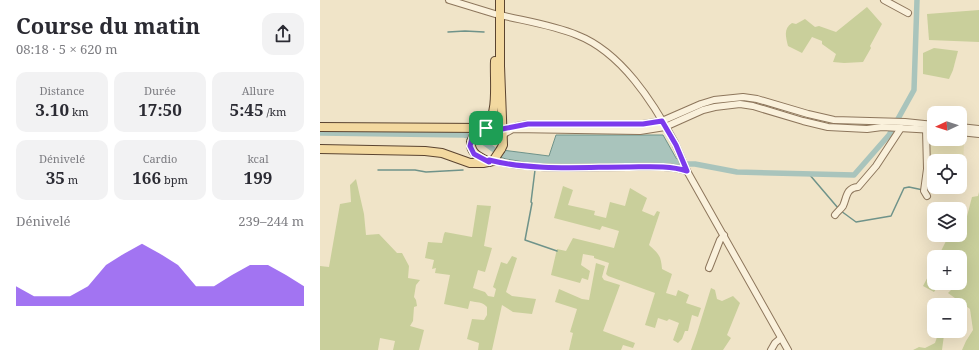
<!DOCTYPE html>
<html lang="fr">
<meta charset="utf-8">
<style>
:root{--surface:#fff;--page:#f2f2f3;--text:#2b2b33;--muted:#7c7c81;--accent:#7c3aed}
body{margin:0;font-family:"Noto Serif",serif;background:var(--page);color:var(--text);height:100vh;display:flex;flex-direction:column;font-size:15px;white-space:nowrap}
*{box-sizing:border-box;margin:0}
p{font-size:13px;color:var(--muted)}
.icon{flex:none;width:22px;height:22px;fill:none;stroke:currentColor;stroke-width:2;stroke-linecap:round;stroke-linejoin:round}
.map{position:relative;flex:1;overflow:hidden}
.sheet{display:flex;flex-direction:column;background:var(--surface);width:320px}
.sheet>*{flex:none}
.needle{width:26px;rotate:266deg}
.tools{position:absolute;left:607px;top:106px;display:grid;gap:8px}
.tools a{display:grid;place-items:center;width:40px;height:40px;border-radius:8px;background:var(--surface);box-shadow:0 4px 16px #0002;font-size:20px}
.pin{position:absolute;display:grid;place-items:center;width:34px;height:34px;color:#fff;margin:-17px;border-radius:8px;box-shadow:0 2px 6px #0006}
.round{display:grid;place-items:center;flex:none;width:42px;height:42px;border-radius:12px;background:var(--page)}
.headline{display:flex;align-items:center;justify-content:space-between;height:68px;padding:0 16px}
h1{font-size:22px;font-weight:700;line-height:30px}
.metrics{display:grid;grid-template-columns:repeat(3,1fr);gap:6px;height:68px;padding:4px 16px}
.metrics div{display:grid;align-content:center;border-radius:10px;background:var(--page);text-align:center}
.metrics b{font-size:17px;font-weight:700}
.metrics small{font-size:11px;font-weight:400}
.metrics p{font-size:11px}
.chart{height:112px;padding:8px 16px}
.chart p{display:flex;justify-content:space-between}
.chart svg{width:100%;height:72px;margin-top:4px;fill:var(--accent);opacity:.7}
main{display:flex;flex:1;min-height:0}
.map>svg:first-child{display:block}
.farmland{fill:#e6deb5}
.green{fill:#c9cf9b}
.water{fill:#a9c4bc;stroke:#6f938a}
.lines{fill:none;stroke-linecap:round;stroke-linejoin:round}
.stream{stroke:#6f938a;stroke-width:1.5}
.canal{stroke:#a9c4bc;stroke-width:5.5}
.minor-casing{stroke:#8d765c;stroke-width:8}
.major-casing{stroke:#5b4430;stroke-width:10}
.minor{stroke:#faf1dc;stroke-width:6}
.major{stroke:#f3d9a0;stroke-width:8}
.major-bridge-casing{stroke:#5b4430;stroke-width:10;stroke-linecap:butt}
.major-bridge{stroke:#f3d9a0;stroke-width:8}
.route-casing{stroke:#fff;stroke-width:8}
.route{stroke:#7c3aed;stroke-width:5}
</style>
<main>
<section class="sheet">
<div class="headline"><div><h1>Course du matin</h1><p>08:18 · 5 × 620 m</p></div><a class="round"><svg class="icon" aria-label="share" viewBox="0 0 24 24"><path d="M12 15V3M7 8l5-5 5 5M5 13v7h14v-7"/></svg></a></div>
<div class="metrics">
<div><p>Distance</p><b>3.10<small> km</small></b></div>
<div><p>Durée</p><b>17:50</b></div>
<div><p>Allure</p><b>5:45<small> /km</small></b></div>
</div>
<div class="metrics">
<div><p>Dénivelé</p><b>35<small> m</small></b></div>
<div><p>Cardio</p><b>166<small> bpm</small></b></div>
<div><p>kcal</p><b>199</b></div>
</div>
<div class="chart"><p><span>Dénivelé</span>239–244 m</p>
<svg viewBox="0 0 160 44" preserveAspectRatio="none"><path d="M0 44V32L10 38L20 38L30 38L40 32L50 19L60 12L70 6L80 12L90 19L100 32L110 32L120 25L130 19L140 19L150 25L160 32V44z"/></svg>
</div>
</section>
<div class="map">
<svg width="659" height="350" viewBox="0 0 659 350">
<rect width="100%" height="100%" fill="#f0e4c8"/>
<polygon class="farmland" points="614,139 626,139 644,142 643,171 640,170 640,161 614,161 614,166 610,164 609,143"/>
<g class="green">
<path d="M547 7 562 24 550 46 551 48 543 62 524 63 513 62 516 54 502 44V41L492 37 482 53 468 46C466 37 463 29 472 23L476 24 485 19 495 27 499 26 516 32Z"/>
<polygon points="659,10 659,42 609,40 607,14"/>
<polygon points="614,48 638,51 633,70 629,79 603,74 603,53"/>
<polygon points="36,179 44,214 46,235 59,234 77,253 82,253 89,266 88,278 100,280 96,285 94,297 96,300 97,306 94,307 93,321 90,326 104,330 99,350 73,350 75,341 60,338 58,350 0,350 0,266 9,267 20,204 31,202 30,185"/>
<path d="M243 186 253 190 248 205 275 211 274 215 286 218 290 202 305 206 310 188 327 198 322 211 334 216 337 211 340 212 329 245C339 254 341 256 342 269L352 274 346 293 356 296 358 290 369 295 366 303 381 308 378 317 372 315 368 331H365L362 339 358 343 353 340 359 323 349 319 347 321 338 318 335 328 325 325 335 293 288 276 286 274 289 263 274 258V256L263 254 261 265 270 271 268 280 262 278 260 283 231 275 237 249 246 251 253 238 294 248 299 231 282 226 280 230 234 218Z"/>
<polygon points="659,192 659,350 642,350 646,341 653,330 650,309 628,293 636,285 634,283 640,283 640,257 618,257 627,239 631,235 640,235 640,226 646,220 652,197 658,196"/>
<path d="M157 205 171 206 164 246 172 248 165 272 158 270 153 288 165 292 168 296 174 297 176 289 173 287 181 262 187 264 192 256 197 258 186 292 192 296 216 299 212 314 193 312 182 305 172 350H158L159 343 147 339 152 319 164 320 167 315V307C161 301 158 303 150 301L148 309 124 304 130 275 115 273 116 268 112 269 114 260 105 258 108 242 122 243 124 234 125 232 152 237Z"/>
<polygon points="276,263 285,266 282,277 284,280 300,285 283,331 315,343 313,348 303,345 301,350 249,350 253,333 250,332 257,309 235,302 239,289 262,299 269,300"/>
<polygon points="614,265 614,283 620,283 614,292 603,286"/>
<polygon points="391,288 395,290 397,299 402,301 413,296 420,303 407,335 411,338 403,350 371,350 377,333"/>
<polygon points="619,331 624,335 622,350 593,350 599,347 605,348 615,343"/>
</g>
<polygon class="water" points="236,135 343,135 360,165 222,165 186,159 177,156 182,150 229,156"/>
<g class="lines">
<g class="stream">
<polyline points="128,32 145,31 164,32"/>
<polyline points="58,170 95,170 106,172 143,170"/>
<polyline points="215,170 211,202 212,203 205,240 237,251"/>
<polyline points="489,174 518,208"/>
<polyline points="521,211 536,222 571,216 584,188 589,187 603,190"/>
</g>
<g class="canal">
<path d="M0 133 144 135C159 137 167 145 180 154"/>
<polyline points="353,161 363,164 375,164 417,172 534,175 569,135 594,90 597,0"/>
</g>
<defs>
<g id="minor">
<polyline points="129,0 175,14"/>
<polyline points="564,0 588,13"/>
<path d="M180 15C205 21 233 25 257 35 301 52 333 102 355 143 359 152 363 162 367 171L468 350"/>
<polyline points="197,126 208,124 323,124 342,121 381,104 394,100 423,97 437,99 488,114 514,120 585,122 614,125"/>
<polyline points="640,127 659,129"/>
<polyline points="606,129 607,169 604,191 607,196"/>
<polyline points="640,132 659,134"/>
<polyline points="183,137 184,134 193,129 320,131 345,127 383,110 395,107 420,104 433,106 483,121 508,127 547,129 562,127 614,130"/>
<path d="M170 160C212 171 264 167 307 167 326 167 349 165 367 171"/>
<path d="M515 215C517 212 521 209 523 206 527 197 526 188 538 187L556 166 581 128"/>
<polyline points="389,268 400,240 404,235"/>
<polyline points="451,350 455,343 461,338"/>
</g>
<g id="major">
<polyline points="180,0 180,66 183,145 181,149"/>
<polyline points="0,127 166,128"/>
<path d="M166 128C179 112 174 81 175 61"/>
<path d="M151 142C150 154 160 157 169 162"/>
<polyline points="0,149 105,151 122,153 150,163 163,163 173,161"/>
</g>
</defs>
<use href="#minor" class="minor-casing"/>
<use href="#major" class="major-casing"/>
<use href="#minor" class="minor"/>
<use href="#major" class="major"/>
<defs>
<g id="major-bridge">
<polyline points="151,142 157,128"/>
<polyline points="173,161 181,149"/>
</g>
</defs>
<use href="#major-bridge" class="major-bridge-casing"/>
<use href="#major-bridge" class="major-bridge"/>
</g>
<g class="lines">
<defs>
<path id="route" d="M342 121 356 145 367 171C348 165 326 167 307 167 263 167 212 171 169 160V162L154 154 150 146 153 135 157 128 182 129 208 124H323Z"/>
</defs>
<use href="#route" class="route-casing"/>
<use href="#route" class="route"/>
</g>
</svg>
<div class="tools">
<a><svg class="needle" viewBox="-14 -14 28 28"><path d="M0-13l5 13h-10z" fill="#e53935"/><path d="M0 13l5-13h-10z" fill="#7c7c81"/></svg></a>
<a><svg class="icon" aria-label="locate" viewBox="0 0 24 24"><circle cx="12" cy="12" r="6"/><path d="M12 2v4M12 18v4M2 12h4M18 12h4"/></svg></a>
<a><svg class="icon" aria-label="layers" viewBox="0 0 24 24"><path d="M12 4l9 5-9 5-9-5zM3 14l9 5 9-5"/></svg></a>
<a>+</a>
<a>−</a>
</div>
<div class="pin" style="left:166px;top:128px;background:#1e9e55"><svg class="icon" aria-label="arrive" viewBox="0 0 24 24"><path d="M6 21V4h12l-3 4 3 4H6"/></svg></div>
</div>
</main>
